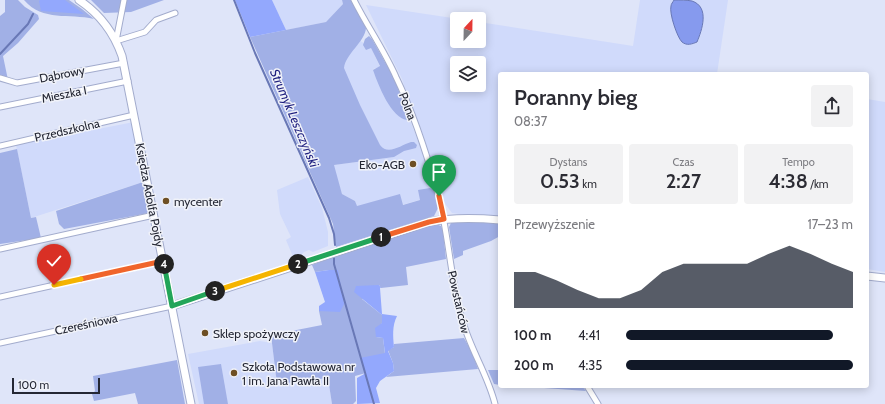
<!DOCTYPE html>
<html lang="pl">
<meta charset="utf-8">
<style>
:root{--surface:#fff;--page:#f2f2f3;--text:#2b2b33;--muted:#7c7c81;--accent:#111827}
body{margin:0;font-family:Cabin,sans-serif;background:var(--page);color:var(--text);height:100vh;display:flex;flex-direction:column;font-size:15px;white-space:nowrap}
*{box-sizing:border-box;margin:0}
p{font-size:13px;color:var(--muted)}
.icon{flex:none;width:22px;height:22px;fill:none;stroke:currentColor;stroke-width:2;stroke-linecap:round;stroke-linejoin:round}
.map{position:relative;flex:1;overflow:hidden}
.details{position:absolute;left:498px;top:72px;width:371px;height:316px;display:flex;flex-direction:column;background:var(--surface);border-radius:4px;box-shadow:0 2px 10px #0003}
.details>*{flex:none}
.needle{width:26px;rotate:22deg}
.controls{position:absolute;left:450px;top:12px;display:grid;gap:8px}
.controls a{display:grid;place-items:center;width:36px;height:36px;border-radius:4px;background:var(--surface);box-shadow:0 2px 10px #0003;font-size:20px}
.scale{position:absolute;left:12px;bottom:10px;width:88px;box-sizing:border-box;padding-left:4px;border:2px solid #242734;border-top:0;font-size:11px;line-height:14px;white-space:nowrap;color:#242734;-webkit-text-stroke:3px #f0f2f9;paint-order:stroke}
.pin{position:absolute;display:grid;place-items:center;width:34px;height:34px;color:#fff;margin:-41px -17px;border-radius:50% 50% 50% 0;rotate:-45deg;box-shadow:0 0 4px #0007}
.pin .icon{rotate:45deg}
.km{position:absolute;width:20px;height:20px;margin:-10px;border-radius:50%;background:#222;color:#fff;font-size:11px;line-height:20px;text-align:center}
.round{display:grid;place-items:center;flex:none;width:42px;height:42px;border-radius:4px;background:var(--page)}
.headline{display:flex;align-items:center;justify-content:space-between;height:68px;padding:0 16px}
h1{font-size:22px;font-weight:600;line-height:30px}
.figures{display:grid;grid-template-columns:repeat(3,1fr);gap:6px;height:68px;padding:4px 16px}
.figures div{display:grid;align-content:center;border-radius:4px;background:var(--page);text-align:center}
.figures b{font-size:20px;font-weight:600}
.figures small{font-size:11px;font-weight:400}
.figures p{font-size:11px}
.chart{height:112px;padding:8px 16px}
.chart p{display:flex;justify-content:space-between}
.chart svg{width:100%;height:72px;margin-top:4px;fill:var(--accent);opacity:.7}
ul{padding:0 16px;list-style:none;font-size:13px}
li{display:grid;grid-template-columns:64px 48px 1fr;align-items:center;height:30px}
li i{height:10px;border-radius:5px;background:var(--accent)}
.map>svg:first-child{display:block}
.built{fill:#d0dafb;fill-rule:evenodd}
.green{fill:#a1b0e6}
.forest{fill:#93a8fd}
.water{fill:#869aee;stroke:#6978b6}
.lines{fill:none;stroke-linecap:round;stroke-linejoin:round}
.stream{stroke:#6978b6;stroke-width:2}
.street-casing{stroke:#a3accd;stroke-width:7}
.secondary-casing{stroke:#a3accd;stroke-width:9}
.street{stroke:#fff;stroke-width:5}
.secondary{stroke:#fff;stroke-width:7}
.split-1-casing{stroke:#fff;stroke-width:8}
.split-2-casing{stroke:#fff;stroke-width:8}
.split-3-casing{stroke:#fff;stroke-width:8}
.split-4-casing{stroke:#fff;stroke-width:8}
.split-5-casing{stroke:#fff;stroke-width:8}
.split-6-casing{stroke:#fff;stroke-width:8}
.split-1{stroke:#f0652b;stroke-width:5}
.split-2{stroke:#22a559;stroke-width:5}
.split-3{stroke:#f5b400;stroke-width:5}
.split-4{stroke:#22a559;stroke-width:5}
.split-5{stroke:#f0652b;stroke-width:5}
.split-6{stroke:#f5b400;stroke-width:5}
.poi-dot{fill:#6e4f24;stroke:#f0f2f9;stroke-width:1.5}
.labels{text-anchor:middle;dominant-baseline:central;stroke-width:3;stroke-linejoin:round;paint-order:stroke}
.street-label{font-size:12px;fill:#242734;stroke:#f0f2f9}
.poi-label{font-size:12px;fill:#242734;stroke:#f0f2f9;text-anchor:start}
.water-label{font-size:13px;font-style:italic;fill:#1e1f7f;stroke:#f0f2f9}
</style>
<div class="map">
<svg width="885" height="404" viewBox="0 0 885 404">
<rect width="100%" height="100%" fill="#dfe5f9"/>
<g class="built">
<polygon points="272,0 342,0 343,4 326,22 286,30"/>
<path d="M640 0H728L717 74H500V219L452 213 443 201 402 79 366 5 459 19H457V41H479V22L633 46ZM457 63H479V85H457Z"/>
<polygon points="359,40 371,48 380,67 373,69 398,115 409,118 425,158 436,195 402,205 357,208 355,201 342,194 333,165 394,157 382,155 343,71 343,62"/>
<polygon points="867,99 885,102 885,272 867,269"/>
<polygon points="134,122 143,182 31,218 16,145"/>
<polygon points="308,177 322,208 328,232 328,246 313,252 309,250 304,252 301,255 294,259 286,240 291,237 280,214 277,190"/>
<polygon points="260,341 272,343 277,384 328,378 332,404 199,404 188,354"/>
</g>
<g class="green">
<polygon points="5,0 18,0 25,7 38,15 39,19 18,43 3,56 8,80 0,77 0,16 5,12"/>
<path d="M24 0H69L82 9 94 19C69 13 43 22 24 0Z"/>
<polygon points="91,0 164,0 131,12 104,13"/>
<path d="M342 0H351L366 28C365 42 346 53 344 68L360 105 380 145C388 156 401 145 411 142H414L417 145 416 148 404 151 394 157 334 165 342 194 355 201 357 206 400 194 403 205 420 200 418 190 430 188 434 190 438 208 434 216 336 247 333 224 250 37 326 22 343 4Z"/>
<path d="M369 36 372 39 394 78 409 118 408 120C391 119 378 84 373 70L380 66 371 48 366 50 363 45 365 39Z"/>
<polygon points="17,149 31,218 36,217 41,238 0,244 0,153"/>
<polygon points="143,182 149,213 64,229 59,224 56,211"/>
<polygon points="452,221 500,222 500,236 491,241 463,251 463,255 454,259 449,227"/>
<polygon points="436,224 441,226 443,231 446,259 406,267 408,285 381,288 379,285 362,299 382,315 382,323 376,337 383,338 385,354 366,373 355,376 356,401 353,404 332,404 328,378 277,384 271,335 322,325 319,311 340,311 329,270 315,272 312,265 335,256 422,225"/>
<polygon points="464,338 472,352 478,369 386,377 394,371 393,363 388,350 394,347 394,344"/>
<polygon points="177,360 185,404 138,404 135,393 94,401 92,394 95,391 93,376"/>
<polygon points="221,364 228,404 204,404 198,367"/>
<polygon points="488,370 500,370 500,385 494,384"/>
<polygon points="516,386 582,386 586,391"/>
</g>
<g class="forest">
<polygon points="40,0 65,0 84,14 41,11 39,1"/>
<polygon points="235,0 272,0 286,30 250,37"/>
<polygon points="329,270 338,270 344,304 340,312 319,311 319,306 325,302 315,272"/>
<path d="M379 285 381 288H380L382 314 397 316C392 326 393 336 394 347L388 351 393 363 394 371 380 381 376 388 380 403 357 404V378L366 373 360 358 385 353 383 338 376 337 375 328 382 323V315L354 292 356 286Z"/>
</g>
<path class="water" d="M674 0C680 0 687 0 692 1 710 7 702 30 697 42 692 44 687 46 682 42 677 37 669 13 671 6 671 4 673 2 674 0Z"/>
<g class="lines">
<g class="stream">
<polyline points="234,0 255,53 329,218 334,234 335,245"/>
<polyline points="0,54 28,24 33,14"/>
<polyline points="334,258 334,264 374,404"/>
</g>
<defs>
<g id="street">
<path d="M354 0C367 26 384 50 396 77 414 114 427 155 438 194 449 235 450 278 462 319 470 349 488 375 495 404"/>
<polyline points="116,41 145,32 156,20 175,13"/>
<polyline points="116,41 124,0"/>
<polyline points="0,78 17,83 124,63"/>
<polyline points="0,107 128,81"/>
<polyline points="0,146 134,115"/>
<polyline points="0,249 154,215"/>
<polyline points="0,297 163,261"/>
<polyline points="0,343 172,306"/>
<polyline points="587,386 598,404"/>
</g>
<g id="secondary">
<path d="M79 0C100 14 114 33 122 56L191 404"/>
<polyline points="867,276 885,278"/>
<path d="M172 306 429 222C453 217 476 218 500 220"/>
</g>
</defs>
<use href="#street" class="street-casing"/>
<use href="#secondary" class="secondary-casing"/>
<use href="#street" class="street"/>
<use href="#secondary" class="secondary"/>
</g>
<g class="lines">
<defs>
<polyline id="split-1" points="381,237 429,222 444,219 439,196"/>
<polyline id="split-2" points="298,264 381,237"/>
<polyline id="split-3" points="215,291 298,264"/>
<polyline id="split-4" points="164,264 172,306 215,291"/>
<polyline id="split-5" points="81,279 163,261 164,264"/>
<polyline id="split-6" points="54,285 81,279"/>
</defs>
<use href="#split-1" class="split-1-casing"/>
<use href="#split-2" class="split-2-casing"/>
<use href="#split-3" class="split-3-casing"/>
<use href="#split-4" class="split-4-casing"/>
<use href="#split-5" class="split-5-casing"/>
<use href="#split-6" class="split-6-casing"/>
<use href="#split-1" class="split-1"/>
<use href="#split-2" class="split-2"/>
<use href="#split-3" class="split-3"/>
<use href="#split-4" class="split-4"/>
<use href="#split-5" class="split-5"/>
<use href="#split-6" class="split-6"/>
</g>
<g class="poi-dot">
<circle cx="413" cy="164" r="4"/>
<circle cx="166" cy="201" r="4"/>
<circle cx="205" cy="333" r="4"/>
<circle cx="234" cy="373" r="4"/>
</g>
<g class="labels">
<g class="street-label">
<text transform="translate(62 74) rotate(-11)">Dąbrowy</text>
<text transform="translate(64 94) rotate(-11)">Mieszka I</text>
<text transform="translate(408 106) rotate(69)">Polna</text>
<text transform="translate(67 130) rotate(-13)">Przedszkolna</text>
<text transform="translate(150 195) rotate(79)">Księdza Adolfa Pojdy</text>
<text transform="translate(459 302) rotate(77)">Powstańców</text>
<text transform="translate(86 324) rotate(-12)">Czereśniowa</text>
</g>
<g class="poi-label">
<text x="405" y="164" text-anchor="end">Eko-AGB</text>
<text x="174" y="201">mycenter</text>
<text x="213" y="333">Sklep spożywczy</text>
<text x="242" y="366">Szkoła Podstawowa nr<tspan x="242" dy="14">1 im. Jana Pawła II</tspan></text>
</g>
<g class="water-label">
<text transform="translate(295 118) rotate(67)">Strumyk Leszczyński</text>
</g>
</g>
</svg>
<div class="controls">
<a><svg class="needle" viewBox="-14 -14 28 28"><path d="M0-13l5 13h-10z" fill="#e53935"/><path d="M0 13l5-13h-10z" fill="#7c7c81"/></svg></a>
<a><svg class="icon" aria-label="layers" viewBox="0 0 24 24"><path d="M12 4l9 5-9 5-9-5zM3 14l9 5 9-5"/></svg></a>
</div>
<div class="scale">100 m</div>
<div class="pin" style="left:439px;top:196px;background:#1e9e55"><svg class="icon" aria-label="arrive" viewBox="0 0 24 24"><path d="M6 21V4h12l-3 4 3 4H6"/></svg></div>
<div class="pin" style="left:54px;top:285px;background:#d93025"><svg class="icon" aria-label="check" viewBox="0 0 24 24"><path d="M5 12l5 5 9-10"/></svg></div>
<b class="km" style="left:381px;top:237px">1</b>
<b class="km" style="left:298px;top:264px">2</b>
<b class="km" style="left:215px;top:291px">3</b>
<b class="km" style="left:164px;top:264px">4</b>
<section class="details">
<div class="headline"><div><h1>Poranny bieg</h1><p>08:37</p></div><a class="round"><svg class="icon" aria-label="share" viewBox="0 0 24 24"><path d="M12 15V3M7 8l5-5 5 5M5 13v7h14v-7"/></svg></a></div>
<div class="figures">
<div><p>Dystans</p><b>0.53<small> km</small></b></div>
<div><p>Czas</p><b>2:27</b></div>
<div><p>Tempo</p><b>4:38<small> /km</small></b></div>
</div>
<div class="chart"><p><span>Przewyższenie</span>17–23 m</p>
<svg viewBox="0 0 160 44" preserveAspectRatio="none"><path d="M0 44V22L10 22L20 27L30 33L40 38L50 38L60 33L70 22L80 17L90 17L100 17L110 17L120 11L130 6L140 11L150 17L160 22V44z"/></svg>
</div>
<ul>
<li><b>100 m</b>4:41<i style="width:91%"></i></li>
<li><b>200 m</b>4:35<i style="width:100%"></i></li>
</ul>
</section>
</div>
